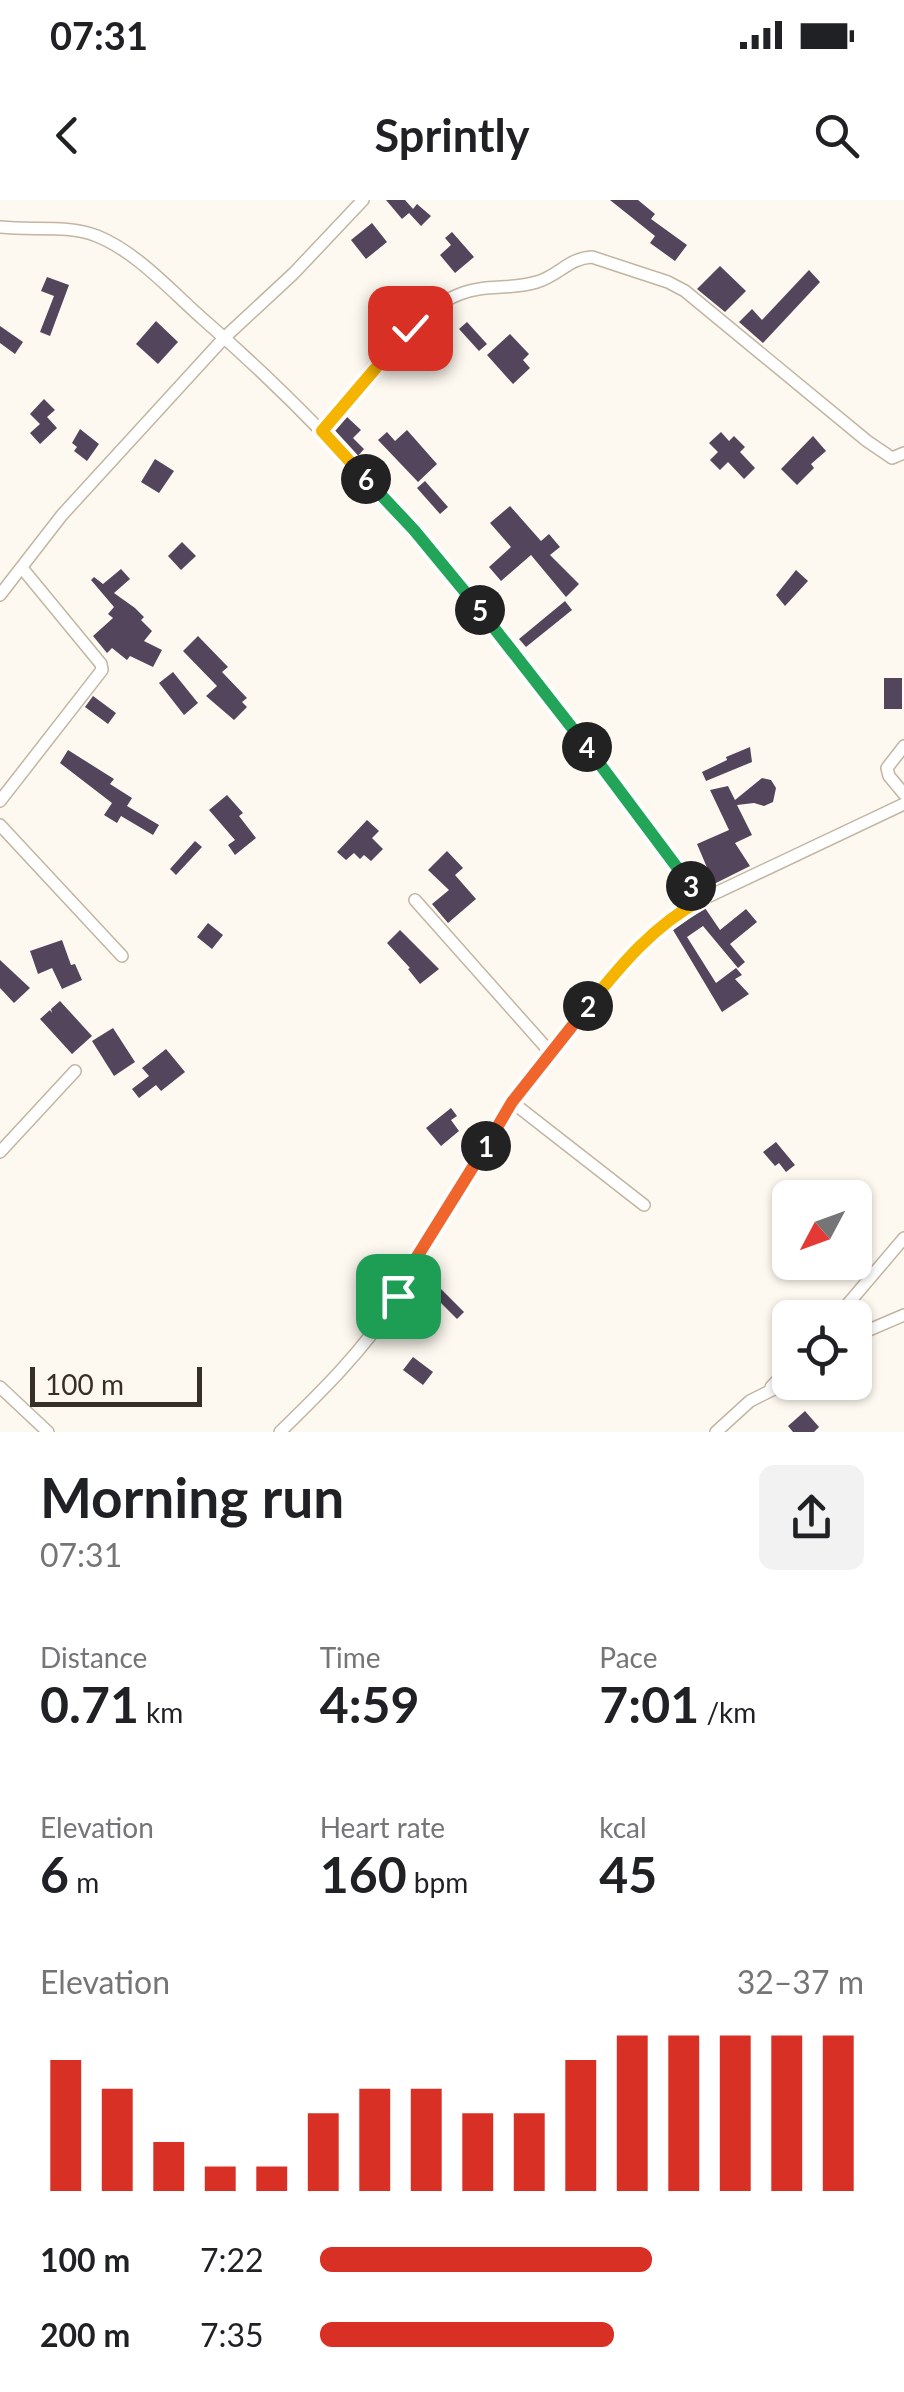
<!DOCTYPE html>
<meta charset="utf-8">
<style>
:root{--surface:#fff;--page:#f2f2f2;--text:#202124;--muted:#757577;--accent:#d93025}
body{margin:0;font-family:Lato,sans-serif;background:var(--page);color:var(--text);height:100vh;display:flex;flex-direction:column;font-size:38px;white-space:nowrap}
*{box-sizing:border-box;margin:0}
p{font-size:32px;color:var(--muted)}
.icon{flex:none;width:55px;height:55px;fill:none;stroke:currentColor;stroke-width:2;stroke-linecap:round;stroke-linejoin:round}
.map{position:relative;height:1232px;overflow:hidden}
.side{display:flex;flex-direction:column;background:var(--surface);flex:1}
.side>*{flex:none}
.needle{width:65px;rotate:229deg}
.controls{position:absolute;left:772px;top:980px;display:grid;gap:20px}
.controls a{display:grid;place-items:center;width:100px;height:100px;border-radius:15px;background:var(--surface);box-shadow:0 2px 8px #0004;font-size:50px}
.scale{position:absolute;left:30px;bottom:25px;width:172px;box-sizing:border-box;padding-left:10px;border:5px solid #352f28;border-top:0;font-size:28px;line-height:35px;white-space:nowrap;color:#352f28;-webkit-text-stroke:8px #fef9f0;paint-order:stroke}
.pin{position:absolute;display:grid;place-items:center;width:85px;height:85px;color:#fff;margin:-42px;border-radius:20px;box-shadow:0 5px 15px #0006}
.km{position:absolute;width:50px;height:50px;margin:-25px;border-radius:50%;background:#222;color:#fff;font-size:28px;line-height:50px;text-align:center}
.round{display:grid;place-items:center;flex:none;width:105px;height:105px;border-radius:15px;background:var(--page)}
.headline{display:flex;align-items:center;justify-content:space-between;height:170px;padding:0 40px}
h1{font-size:55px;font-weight:700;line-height:75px}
.metrics{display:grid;grid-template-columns:repeat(3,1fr);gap:15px;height:170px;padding:10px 40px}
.metrics div{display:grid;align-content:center}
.metrics b{font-size:50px;font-weight:700}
.metrics small{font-size:28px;font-weight:400}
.metrics p{font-size:28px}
.chart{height:280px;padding:20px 40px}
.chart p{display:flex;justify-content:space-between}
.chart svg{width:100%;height:180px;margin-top:10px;stroke:var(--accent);stroke-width:6}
ul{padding:0 40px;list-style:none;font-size:32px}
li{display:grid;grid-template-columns:160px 120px 1fr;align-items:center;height:75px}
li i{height:25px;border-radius:12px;background:var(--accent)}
.status{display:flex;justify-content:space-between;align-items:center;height:70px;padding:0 50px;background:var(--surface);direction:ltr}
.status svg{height:28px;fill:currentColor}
header{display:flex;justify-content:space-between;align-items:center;height:130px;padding:0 40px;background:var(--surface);font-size:45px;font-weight:700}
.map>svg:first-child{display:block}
.building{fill:#52455c}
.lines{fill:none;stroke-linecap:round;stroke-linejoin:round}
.minor-casing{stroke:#c2b5a2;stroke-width:14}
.minor{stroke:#fff;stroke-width:11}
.split-1-casing{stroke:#fff;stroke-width:20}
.split-2-casing{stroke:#fff;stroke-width:20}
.split-3-casing{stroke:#fff;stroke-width:20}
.split-4-casing{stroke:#fff;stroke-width:20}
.split-5-casing{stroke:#fff;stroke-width:20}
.split-6-casing{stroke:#fff;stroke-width:20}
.split-7-casing{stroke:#fff;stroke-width:20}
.split-1{stroke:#f0652b;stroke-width:12}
.split-2{stroke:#f0652b;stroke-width:12}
.split-3{stroke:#f5b400;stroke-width:12}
.split-4{stroke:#22a559;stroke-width:12}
.split-5{stroke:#22a559;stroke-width:12}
.split-6{stroke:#22a559;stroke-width:12}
.split-7{stroke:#f5b400;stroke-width:12}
</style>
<div class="status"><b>07:31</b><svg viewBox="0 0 49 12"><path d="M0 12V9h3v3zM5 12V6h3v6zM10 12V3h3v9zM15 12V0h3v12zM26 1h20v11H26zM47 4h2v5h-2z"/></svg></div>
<header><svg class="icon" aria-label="back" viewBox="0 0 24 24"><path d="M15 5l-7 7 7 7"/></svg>Sprintly<svg class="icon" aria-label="search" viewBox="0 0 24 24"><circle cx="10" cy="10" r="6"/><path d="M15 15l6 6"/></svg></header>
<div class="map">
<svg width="904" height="1232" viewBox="0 0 904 1232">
<rect width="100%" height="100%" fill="#fef9f0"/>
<g class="building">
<polygon points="386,0 405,0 413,9 417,4 431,16 421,26 409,13 402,19"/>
<polygon points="610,0 638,0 655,14 651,19 687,45 675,61 650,43 655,36"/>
<polygon points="372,23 387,42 366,59 351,40"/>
<polygon points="452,32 474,57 455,73 440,55 451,45 445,38"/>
<polygon points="720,66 746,91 725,112 697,89"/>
<polygon points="809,70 820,82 763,143 739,122 752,109 762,120"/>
<polygon points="47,77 69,85 50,136 40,132 54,96 41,91"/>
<polygon points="156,121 178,142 158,164 136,144"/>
<polygon points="467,122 487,144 479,151 459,129"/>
<polygon points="0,126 23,142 15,154 0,143"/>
<polygon points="510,134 529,154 523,160 530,168 513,184 487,155"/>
<polygon points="44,199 55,210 47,217 57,228 40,244 30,233 40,224 30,214"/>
<polygon points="347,217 361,230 353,238 364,249 358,256 334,231"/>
<polygon points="80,229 99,244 87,261 74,251 77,247 72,243"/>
<polygon points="407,230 437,264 418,282 378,240 387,232 395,241"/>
<polygon points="721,232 729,241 734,236 745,247 740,252 755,268 744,279 728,262 720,270 710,260 718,252 709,243"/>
<polygon points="813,236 826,251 811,264 814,268 797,285 781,269"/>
<polygon points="155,259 174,271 159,293 141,282"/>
<polygon points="425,281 448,307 440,314 417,288"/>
<polygon points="510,306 541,341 549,334 560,347 550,355 579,384 566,397 531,355 501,381 489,367 511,347 490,323"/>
<polygon points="182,342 196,356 181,370 168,356"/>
<polygon points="121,369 130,379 114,393 135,408 144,417 141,420 152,431 144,441 162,450 153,467 130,456 127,460 112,448 107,453 93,436 113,418 108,414 114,407 91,380 94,377 103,384"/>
<polygon points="796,370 808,381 785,406 776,395"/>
<polygon points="565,401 572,410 526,447 519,439"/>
<polygon points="198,436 228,467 222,472 247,498 242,502 247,507 234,520 206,496 217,486 183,451"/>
<polygon points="173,472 198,503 184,515 159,483"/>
<rect x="884" y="478" width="18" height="31"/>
<polygon points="93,496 116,513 108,524 85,507"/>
<polygon points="750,547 752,562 706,581 702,572 727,560 726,557"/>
<polygon points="68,550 114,579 110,584 132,598 127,606 159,625 153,635 121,616 117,623 104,615 112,603 60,563"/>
<polygon points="762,578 771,580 776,588 773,602 764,606 754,603 737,605 752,635 735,643 750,666 714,684 697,644 729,630 710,590 728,586 735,600"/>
<polygon points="227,595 243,613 239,616 256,638 235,655 228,645 235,640 209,610"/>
<polygon points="367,620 379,631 372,638 383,649 371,661 364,655 360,659 354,653 346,660 337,652"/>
<polygon points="195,641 202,647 176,675 170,669"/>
<polygon points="447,651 463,668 455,675 476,699 448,723 432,704 449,690 428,670"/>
<polygon points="705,708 720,730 746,709 757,722 730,744 745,762 738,768 703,726 687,737 716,783 736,768 742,775 735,779 749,794 722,812 673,730"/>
<polygon points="208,723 223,735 212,749 197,737"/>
<polygon points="400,730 439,769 420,784 408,769 410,768 387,743"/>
<polygon points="62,740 71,765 75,764 82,780 62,789 52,768 38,774 30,751"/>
<polygon points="0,760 30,788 14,803 0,788"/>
<polygon points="60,801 92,836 72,854 40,819 50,810 52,813 51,809"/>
<polygon points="113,828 135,862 114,876 92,841"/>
<polygon points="166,849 185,872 161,891 156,885 139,898 132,889 149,876 142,868"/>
<polygon points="451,908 457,916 451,920 459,931 441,946 426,928"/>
<polygon points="776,942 795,965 786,972 779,963 775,966 763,952"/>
<polygon points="433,1081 464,1112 457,1119 426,1088"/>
<polygon points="413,1157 433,1172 423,1185 403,1170"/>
<polygon points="805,1211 819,1227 814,1232 793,1232 788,1226"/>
</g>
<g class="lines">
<defs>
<g id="minor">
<path d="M0 27C33 31 66 24 97 36 137 52 172 92 204 120 398 288 549 495 701 700"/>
<path d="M322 231C359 186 404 116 460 94 484 84 512 90 537 82 558 76 569 58 592 57L668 82 685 91 867 241 892 258 904 253"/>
<polyline points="0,395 62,315 224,138 294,73 363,0"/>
<polyline points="904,546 887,568 889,576 904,594"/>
<polyline points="0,601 102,470 101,464 22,368"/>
<polyline points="0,625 122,756"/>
<polyline points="415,700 550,852"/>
<polyline points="512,902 644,1005"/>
<polyline points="0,952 75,871"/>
<polyline points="836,1118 904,1038"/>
<polyline points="855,1136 904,1115"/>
<polyline points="0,1187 48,1232"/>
<polyline points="771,1187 790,1167"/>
<path d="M280 1232C321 1192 364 1150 395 1101 409 1080 417 1055 430 1034 478 955 527 880 586 809 620 767 653 726 701 700L904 604"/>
<polyline points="716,1232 750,1201 790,1181"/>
</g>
</defs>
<use href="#minor" class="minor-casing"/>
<use href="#minor" class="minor"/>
</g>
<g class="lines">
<defs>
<polyline id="split-1" points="398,1096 415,1060 486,946"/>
<polyline id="split-2" points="486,946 512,902 588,806"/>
<path id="split-3" d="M588 806C621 765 654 725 701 700L691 686"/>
<polyline id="split-4" points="587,547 691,686"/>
<polyline id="split-5" points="480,410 587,547"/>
<polyline id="split-6" points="366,279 414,330 480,410"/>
<polyline id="split-7" points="366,279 322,231 410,128"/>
</defs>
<use href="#split-1" class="split-1-casing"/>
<use href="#split-2" class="split-2-casing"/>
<use href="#split-3" class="split-3-casing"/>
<use href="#split-4" class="split-4-casing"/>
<use href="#split-5" class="split-5-casing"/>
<use href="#split-6" class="split-6-casing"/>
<use href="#split-7" class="split-7-casing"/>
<use href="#split-1" class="split-1"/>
<use href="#split-2" class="split-2"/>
<use href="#split-3" class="split-3"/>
<use href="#split-4" class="split-4"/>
<use href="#split-5" class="split-5"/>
<use href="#split-6" class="split-6"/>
<use href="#split-7" class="split-7"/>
</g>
</svg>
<div class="controls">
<a><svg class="needle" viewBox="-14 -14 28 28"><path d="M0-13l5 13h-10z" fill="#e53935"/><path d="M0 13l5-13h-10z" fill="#757577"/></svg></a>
<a><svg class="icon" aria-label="locate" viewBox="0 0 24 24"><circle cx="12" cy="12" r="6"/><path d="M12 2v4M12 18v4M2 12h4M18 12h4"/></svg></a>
</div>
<div class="scale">100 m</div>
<div class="pin" style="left:398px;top:1096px;background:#1e9e55"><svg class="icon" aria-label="arrive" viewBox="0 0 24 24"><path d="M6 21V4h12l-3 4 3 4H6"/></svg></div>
<div class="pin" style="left:410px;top:128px;background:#d93025"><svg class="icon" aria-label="check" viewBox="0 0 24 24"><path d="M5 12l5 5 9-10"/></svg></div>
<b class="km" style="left:486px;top:946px">1</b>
<b class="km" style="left:588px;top:806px">2</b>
<b class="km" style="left:691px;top:686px">3</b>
<b class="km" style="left:587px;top:547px">4</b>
<b class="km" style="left:480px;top:410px">5</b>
<b class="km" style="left:366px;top:279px">6</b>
</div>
<section class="side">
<div class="headline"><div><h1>Morning run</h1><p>07:31</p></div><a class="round"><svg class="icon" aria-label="share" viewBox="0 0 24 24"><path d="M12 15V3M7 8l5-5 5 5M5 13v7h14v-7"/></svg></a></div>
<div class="metrics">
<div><p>Distance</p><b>0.71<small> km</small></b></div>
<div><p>Time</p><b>4:59</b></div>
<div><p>Pace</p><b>7:01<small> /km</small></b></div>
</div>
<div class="metrics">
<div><p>Elevation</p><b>6<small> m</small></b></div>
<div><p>Heart rate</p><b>160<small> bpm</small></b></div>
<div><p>kcal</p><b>45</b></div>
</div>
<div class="chart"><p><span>Elevation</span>32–37 m</p>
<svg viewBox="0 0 160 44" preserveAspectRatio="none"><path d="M5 44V12M15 44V19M25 44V32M35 44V38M45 44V38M55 44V25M65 44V19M75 44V19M85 44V25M95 44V25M105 44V12M115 44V6M125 44V6M135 44V6M145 44V6M155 44V6"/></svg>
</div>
<ul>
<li><b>100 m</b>7:22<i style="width:61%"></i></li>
<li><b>200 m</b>7:35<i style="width:54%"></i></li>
</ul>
</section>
